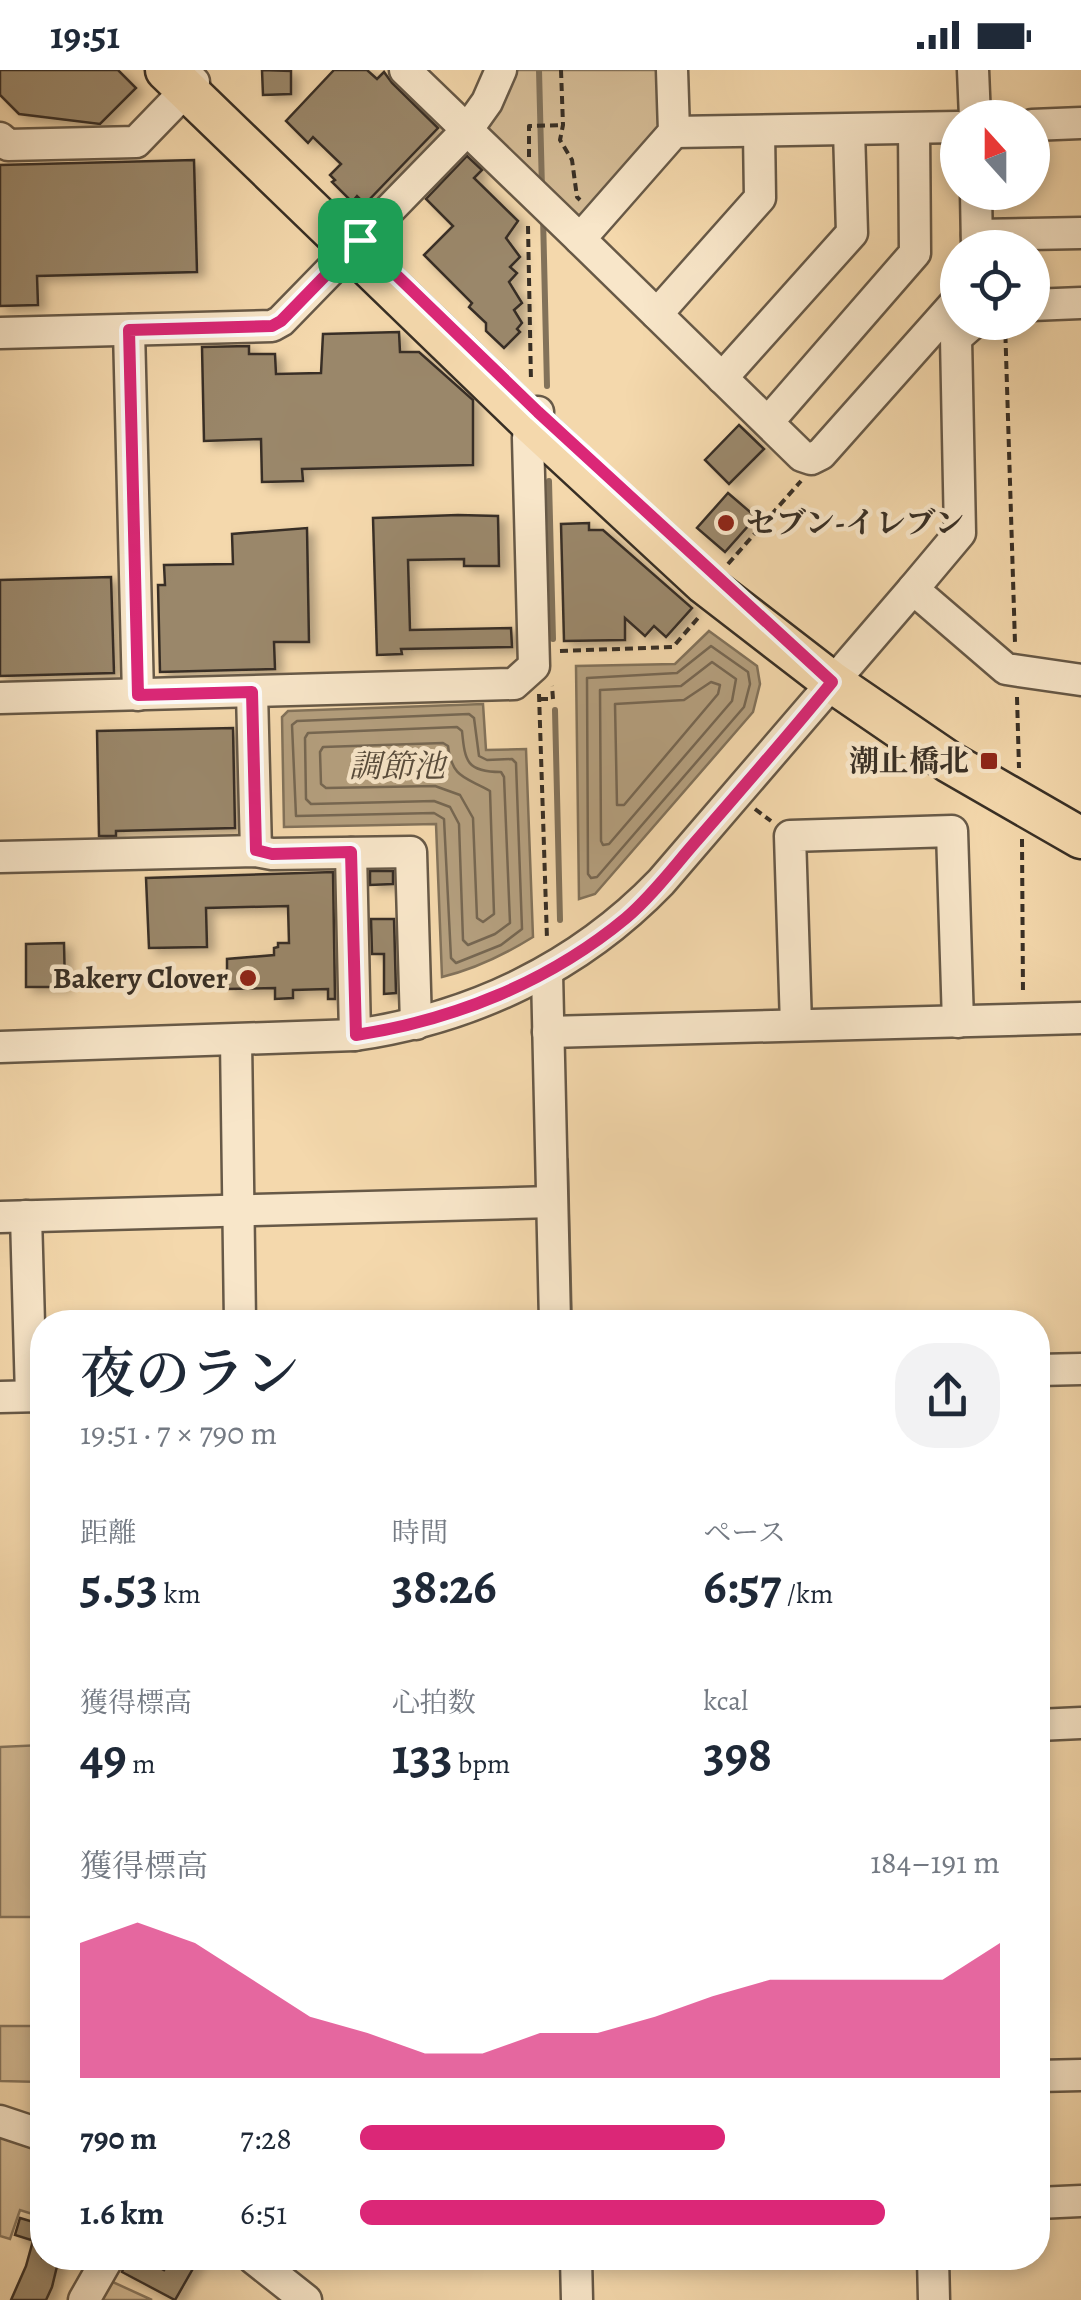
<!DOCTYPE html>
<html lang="ja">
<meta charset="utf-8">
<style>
:root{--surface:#fff;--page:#f2f2f3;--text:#1f2937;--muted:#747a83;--accent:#db2777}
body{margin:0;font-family:Alegreya,"Noto Serif JP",serif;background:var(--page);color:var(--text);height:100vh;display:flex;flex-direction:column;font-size:38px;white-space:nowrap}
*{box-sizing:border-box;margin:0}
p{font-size:32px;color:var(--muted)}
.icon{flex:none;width:55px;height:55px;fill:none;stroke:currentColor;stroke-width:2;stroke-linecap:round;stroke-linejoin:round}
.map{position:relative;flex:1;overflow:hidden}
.drawer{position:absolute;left:30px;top:1240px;width:1020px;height:960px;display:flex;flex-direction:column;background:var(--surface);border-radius:40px;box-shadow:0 5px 15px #0003}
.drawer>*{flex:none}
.needle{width:65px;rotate:339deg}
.fabs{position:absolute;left:940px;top:30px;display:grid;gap:20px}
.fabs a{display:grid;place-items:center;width:110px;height:110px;border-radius:50%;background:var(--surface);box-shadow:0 5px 15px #0003;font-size:50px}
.pin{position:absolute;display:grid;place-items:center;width:85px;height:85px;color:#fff;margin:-42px;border-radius:20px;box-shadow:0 5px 15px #0006}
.round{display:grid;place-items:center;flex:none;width:105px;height:105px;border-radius:40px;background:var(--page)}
.summary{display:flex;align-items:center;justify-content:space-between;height:170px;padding:0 50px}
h1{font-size:55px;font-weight:600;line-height:75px}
.figures{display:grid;grid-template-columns:repeat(3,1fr);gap:15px;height:170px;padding:10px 50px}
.figures div{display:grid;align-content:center}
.figures b{font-size:50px;font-weight:600}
.figures small{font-size:28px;font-weight:400}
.figures p{font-size:28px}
.chart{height:280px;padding:20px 50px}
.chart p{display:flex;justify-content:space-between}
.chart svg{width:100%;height:180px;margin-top:10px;fill:var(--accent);opacity:.7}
ul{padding:0 50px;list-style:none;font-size:32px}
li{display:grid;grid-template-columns:160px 120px 1fr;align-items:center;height:75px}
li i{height:25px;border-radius:12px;background:var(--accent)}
.status{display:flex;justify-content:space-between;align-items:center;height:70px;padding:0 50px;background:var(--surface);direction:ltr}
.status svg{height:28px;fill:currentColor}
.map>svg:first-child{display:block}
.green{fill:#d4bb95;stroke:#86755d;stroke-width:2.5}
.water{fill:#b49f7e;stroke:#82725a;stroke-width:2.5}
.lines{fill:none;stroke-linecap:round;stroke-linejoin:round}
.shore{stroke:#766752;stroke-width:2.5}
.stream{stroke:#82725a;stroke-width:6}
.building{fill:#9a876b;stroke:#382f25;stroke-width:2.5;filter:url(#shadow)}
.minor-casing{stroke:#675947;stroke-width:35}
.major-casing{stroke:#382f25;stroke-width:45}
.path{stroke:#382f25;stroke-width:4;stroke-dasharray:8 5;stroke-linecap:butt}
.minor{stroke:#f8e6c9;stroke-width:30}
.major{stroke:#f4d8ac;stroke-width:40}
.route-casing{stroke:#fff;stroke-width:20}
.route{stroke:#db2777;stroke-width:12}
.poi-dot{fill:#8f2418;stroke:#f8e6c9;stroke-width:4}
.labels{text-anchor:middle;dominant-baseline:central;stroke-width:9;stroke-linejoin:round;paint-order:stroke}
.poi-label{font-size:30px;font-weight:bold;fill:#382f25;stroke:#f8e6c9;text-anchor:end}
.water-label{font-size:32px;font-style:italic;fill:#574b3b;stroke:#f8e6c9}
</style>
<div class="status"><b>19:51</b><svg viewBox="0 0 49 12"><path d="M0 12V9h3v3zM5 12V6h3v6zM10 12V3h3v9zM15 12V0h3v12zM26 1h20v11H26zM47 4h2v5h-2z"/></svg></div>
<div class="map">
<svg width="1081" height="2230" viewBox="0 0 1081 2230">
<defs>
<filter id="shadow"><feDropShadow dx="7" dy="4.5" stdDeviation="5" flood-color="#0004"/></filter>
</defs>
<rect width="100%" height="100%" fill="#f4d8ac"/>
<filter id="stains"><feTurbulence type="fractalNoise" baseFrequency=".002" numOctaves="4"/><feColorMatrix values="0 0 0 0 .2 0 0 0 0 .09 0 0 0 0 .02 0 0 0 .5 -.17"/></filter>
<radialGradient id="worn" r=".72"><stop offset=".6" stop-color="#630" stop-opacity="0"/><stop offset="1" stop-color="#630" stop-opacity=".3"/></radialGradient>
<g class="green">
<polygon points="513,0 662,0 664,54 583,152 485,66 484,54"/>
<polygon points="42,1675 42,1847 0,1847 0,1677"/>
<polygon points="0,1956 42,1956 42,2012 0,2011"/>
<polygon points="0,2067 42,2082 42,2147 20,2140 10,2169 0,2166"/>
<polygon points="104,2208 152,2230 101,2230 95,2227"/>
</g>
<g class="water">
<polygon points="709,561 757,596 760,614 753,642 595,824 579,829 576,596 675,594"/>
<path d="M483 634 486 680 526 679 533 867C504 885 475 899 442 907L436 754 284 757 282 647 288 641Z"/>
</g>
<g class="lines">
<g class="shore">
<polygon points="711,576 748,602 750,614 744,637 597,807 591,808 588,804 587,608 677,603"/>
<polygon points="712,592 736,609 732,631 609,774 603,775 601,771 600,620 681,616"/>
<polygon points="711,612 720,615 718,624 624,735 617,735 615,634 684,630"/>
<polygon points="469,644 474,648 479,686 487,690 512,689 516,693 522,859 501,875 456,893 451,888 444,749 434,743 296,746 292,655 297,651"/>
<path d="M457 657 462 661C465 692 467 702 501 702L504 707 510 853 495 864 468 875 463 870 459 754 450 737 434 731 311 734 306 729 305 668 308 663Z"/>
<path d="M443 673 448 676C452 709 466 707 490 721L494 844 483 852 477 848 473 748 460 725 435 716 326 718 321 714 320 682 323 677Z"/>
</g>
<g class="stream">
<polyline points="539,0 542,119"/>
<polyline points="543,146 547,316"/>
<polyline points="549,411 553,569"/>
<polyline points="555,640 560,850"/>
<polyline points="566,1090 570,1252"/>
</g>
</g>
<g class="building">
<polygon points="0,0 118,0 136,18 100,54 19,44 0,25"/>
<polygon points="262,0 291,1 291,24 263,25"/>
<polygon points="334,0 367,0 377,9 384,2 392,13 438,58 365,134 357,126 352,132 332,112 335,110 330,105 341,94 313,67 308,73 286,51"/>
<polygon points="467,86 482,100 474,108 518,151 506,168 520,187 510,197 517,203 509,212 522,233 514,240 522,253 517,259 520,262 504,278 486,261 486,253 469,237 472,233 424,185 453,156 426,129"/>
<polygon points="194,90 197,202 37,206 38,235 0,236 0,95"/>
<polygon points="399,262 400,282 419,282 473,330 473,395 302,399 303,411 262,412 261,369 204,371 202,277 249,276 249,284 275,284 276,304 321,303 323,264"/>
<polygon points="739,355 764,379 729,414 705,390"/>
<polygon points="728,423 756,447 725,482 697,458"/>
<polygon points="458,445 498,446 499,496 464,496 464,489 408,490 410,560 511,558 512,577 401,579 402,584 377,585 373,448"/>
<polygon points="589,453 589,460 603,460 692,538 666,567 654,556 645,566 625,548 625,570 564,571 561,454"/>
<polygon points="307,458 309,572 274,572 275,599 160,602 158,515 165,515 164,495 233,494 232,464"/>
<polygon points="111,507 114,603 0,606 0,510"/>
<polygon points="233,658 235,758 116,761 116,766 99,766 97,661"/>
<polygon points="370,801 393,801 393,814 370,815"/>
<polygon points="333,802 335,929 328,929 328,919 293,920 293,928 275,929 275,918 227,919 227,889 274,885 274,878 278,877 278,873 289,873 288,836 206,838 207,877 149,878 146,808"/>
<polygon points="371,849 394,849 396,923 384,924 384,884 372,884"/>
<polygon points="64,873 65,917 26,917 26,874"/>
<polygon points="20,2148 37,2153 31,2170 15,2165"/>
<polygon points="39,2149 42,2149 42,2188 59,2188 52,2217 46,2230 11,2230 26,2196"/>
<polygon points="127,2188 142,2188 164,2200 172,2188 199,2188 175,2230 122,2202"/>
</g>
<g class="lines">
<defs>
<g id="minor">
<polyline points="405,0 580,169"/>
<polyline points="672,0 674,62 580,169 802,386 811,389 821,384 958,230"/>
<polyline points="973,0 975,48"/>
<polyline points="1032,55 1081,53"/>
<polyline points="674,62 958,57"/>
<polyline points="0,68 8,75 136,72 194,12"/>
<polyline points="976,122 977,178"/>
<polyline points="977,165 1081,163"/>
<polyline points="1032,235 1081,233"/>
<polyline points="657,244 760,128 759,62"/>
<polyline points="129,260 138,625"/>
<polyline points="0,263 272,256 281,251 467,60 487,32 501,0"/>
<polyline points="722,308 852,163 849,60"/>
<polyline points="768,352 915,183 914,59"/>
<polyline points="913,519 960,463 956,268 974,252"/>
<polyline points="252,622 256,781"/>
<polyline points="0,628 514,614 534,596 528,368 530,352 538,342"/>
<polyline points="351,783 355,965"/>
<polyline points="0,787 256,781 272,784 411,782 416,954"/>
<polyline points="547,903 555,1252"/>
<polyline points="796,955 790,766 952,761 958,952"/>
<polyline points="548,962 1081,948"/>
<polyline points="236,970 240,1252"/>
<path d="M0 977 355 965C473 948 579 897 661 812L913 519 1006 599 1081 610"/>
<polyline points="26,1146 31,1326"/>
<polyline points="0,1147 552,1132"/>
<polyline points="1038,1300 1081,1299"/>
<polyline points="0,1327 42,1326"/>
<polyline points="1038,1655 1081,1653"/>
<polyline points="1038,2006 1081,2005"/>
<polyline points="0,2051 42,2065"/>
<polyline points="1038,2133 1081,2131"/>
<polyline points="253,2188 306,2230"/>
<polyline points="576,2188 577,2230"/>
<polyline points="933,2188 934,2230"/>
<polyline points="84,2230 108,2188"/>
</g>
<polyline id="major" points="166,0 530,352 705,514 832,612 949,692 1081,768"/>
</defs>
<use href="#minor" class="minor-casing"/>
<use href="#major" class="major-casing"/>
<g class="path">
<polyline points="561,0 563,55 560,70 572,90 577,127 580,130"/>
<polyline points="529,87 529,56 563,55"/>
<polyline points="528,156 531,312"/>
<polyline points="1005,252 1015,573"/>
<polyline points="728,494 801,411"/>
<polyline points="560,581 673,577 698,548"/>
<polyline points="539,624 547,869"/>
<polyline points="1017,627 1019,698"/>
<polyline points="540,629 553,629 552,616"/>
<polyline points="755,739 771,751"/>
<polyline points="1022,769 1023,924"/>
</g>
<use href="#minor" class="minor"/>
<use href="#major" class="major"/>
</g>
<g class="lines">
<defs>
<path id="route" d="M360 170 538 342 832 612C789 665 743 717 698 769 675 795 653 825 626 848 549 912 454 950 356 965L351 782 272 784 256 780 252 622 138 625 129 260 272 256 281 251Z"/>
</defs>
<use href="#route" class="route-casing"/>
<use href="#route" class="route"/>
</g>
<g class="poi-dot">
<circle cx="726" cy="453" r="10"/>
<rect x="979" y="681" width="20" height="20" rx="5"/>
<circle cx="248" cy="908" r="10"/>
</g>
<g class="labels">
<g class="poi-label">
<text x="746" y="453" text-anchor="start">セブン-イレブン</text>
<text x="969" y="691">潮止橋北</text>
<text x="228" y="908">Bakery Clover</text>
</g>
<g class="water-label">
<text x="397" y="696">調節池</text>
</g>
</g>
<rect width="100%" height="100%" filter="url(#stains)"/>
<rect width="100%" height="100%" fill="url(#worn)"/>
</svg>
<div class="fabs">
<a><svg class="needle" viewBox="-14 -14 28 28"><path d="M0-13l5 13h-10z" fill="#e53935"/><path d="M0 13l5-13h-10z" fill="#747a83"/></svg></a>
<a><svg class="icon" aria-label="locate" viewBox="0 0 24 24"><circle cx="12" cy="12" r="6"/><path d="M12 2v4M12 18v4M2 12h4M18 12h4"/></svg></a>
</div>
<div class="pin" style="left:360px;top:170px;background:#1e9e55"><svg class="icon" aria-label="arrive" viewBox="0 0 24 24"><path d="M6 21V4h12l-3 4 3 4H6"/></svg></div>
<section class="drawer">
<div class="summary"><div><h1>夜のラン</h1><p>19:51 · 7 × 790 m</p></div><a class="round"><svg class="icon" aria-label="share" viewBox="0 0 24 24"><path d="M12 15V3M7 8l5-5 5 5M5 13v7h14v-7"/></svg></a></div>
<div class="figures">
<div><p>距離</p><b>5.53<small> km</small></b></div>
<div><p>時間</p><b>38:26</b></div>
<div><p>ペース</p><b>6:57<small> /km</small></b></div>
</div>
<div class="figures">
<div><p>獲得標高</p><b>49<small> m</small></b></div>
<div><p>心拍数</p><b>133<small> bpm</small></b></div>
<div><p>kcal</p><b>398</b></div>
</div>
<div class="chart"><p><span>獲得標高</span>184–191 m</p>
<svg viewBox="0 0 160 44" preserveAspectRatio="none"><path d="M0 44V11L10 6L20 11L30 20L40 29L50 33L60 38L70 38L80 33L90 33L100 29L110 24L120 20L130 20L140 20L150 20L160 11V44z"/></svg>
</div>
<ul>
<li><b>790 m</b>7:28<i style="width:57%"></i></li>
<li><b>1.6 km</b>6:51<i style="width:82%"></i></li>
</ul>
</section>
</div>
